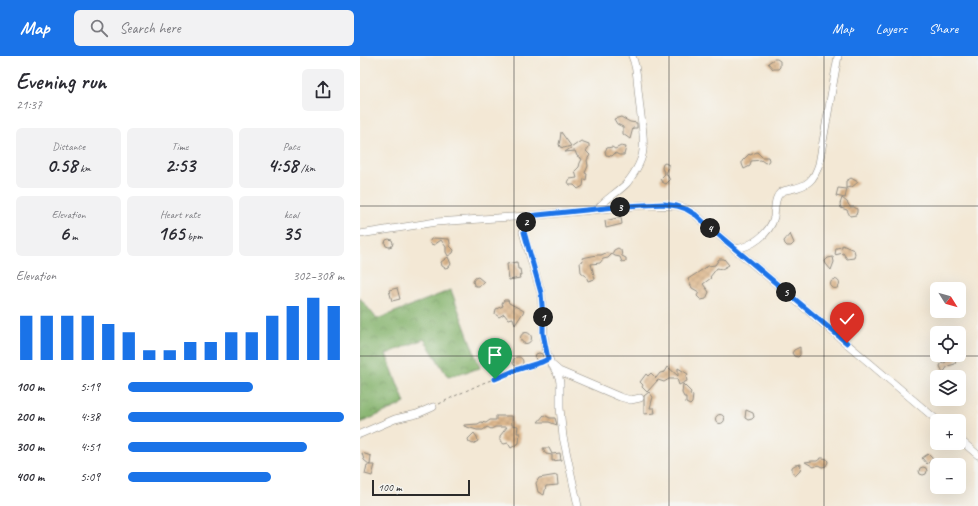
<!DOCTYPE html>
<meta charset="utf-8">
<style>
:root{--surface:#fff;--page:#f2f2f3;--text:#2b2b33;--muted:#7c7c81;--accent:#1a73e8}
body{margin:0;font-family:Caveat,sans-serif;background:var(--page);color:var(--text);height:100vh;display:flex;flex-direction:column;font-size:15px;white-space:nowrap}
*{box-sizing:border-box;margin:0}
p{font-size:13px;color:var(--muted)}
.icon{flex:none;width:22px;height:22px;fill:none;stroke:currentColor;stroke-width:2;stroke-linecap:round;stroke-linejoin:round}
.map{position:relative;flex:1;overflow:hidden}
.drawer{display:flex;flex-direction:column;background:var(--surface);width:360px}
.drawer>*{flex:none}
.needle{width:26px;rotate:127deg}
.tools{position:absolute;left:570px;top:226px;display:grid;gap:8px}
.tools a{display:grid;place-items:center;width:36px;height:36px;border-radius:6px;background:var(--surface);box-shadow:0 4px 16px #0002;font-size:20px}
.scale{position:absolute;left:12px;bottom:10px;width:98px;box-sizing:border-box;padding-left:4px;border:2px solid #2b2b2b;border-top:0;font-size:11px;line-height:14px;white-space:nowrap;color:#2b2b2b;-webkit-text-stroke:3px #f6f6f2;paint-order:stroke}
.pin{position:absolute;display:grid;place-items:center;width:34px;height:34px;color:#fff;margin:-41px -17px;border-radius:50% 50% 50% 0;rotate:-45deg;box-shadow:0 0 4px #0007}
.pin .icon{rotate:45deg}
.km{position:absolute;width:20px;height:20px;margin:-10px;border-radius:50%;background:#222;color:#fff;font-size:11px;line-height:20px;text-align:center}
.round{display:grid;place-items:center;flex:none;width:42px;height:42px;border-radius:6px;background:var(--page)}
.overview{display:flex;align-items:center;justify-content:space-between;height:68px;padding:0 16px}
h1{font-size:22px;font-weight:700;line-height:30px}
.figures{display:grid;grid-template-columns:repeat(3,1fr);gap:6px;height:68px;padding:4px 16px}
.figures div{display:grid;align-content:center;border-radius:6px;background:var(--page);text-align:center}
.figures b{font-size:20px;font-weight:700}
.figures small{font-size:11px;font-weight:400}
.figures p{font-size:11px}
.chart{height:112px;padding:8px 16px}
.chart p{display:flex;justify-content:space-between}
.chart svg{width:100%;height:72px;margin-top:4px;stroke:var(--accent);stroke-width:6}
ul{padding:0 16px;list-style:none;font-size:13px}
li{display:grid;grid-template-columns:64px 48px 1fr;align-items:center;height:30px}
li i{height:10px;border-radius:5px;background:var(--accent)}
header{display:flex;align-items:center;gap:24px;box-sizing:border-box;height:56px;padding:0 20px;background:var(--accent);color:#fff}
header strong{font-size:19px}
nav{display:flex;gap:22px;margin-inline-start:auto;font-size:14px}
.search{width:280px;height:36px;background:var(--page);display:flex;align-items:center;gap:10px;box-sizing:border-box;padding:0 14px;border-radius:6px;color:var(--muted);font-size:15px}
main{display:flex;flex:1;min-height:0}
.map>svg:first-child{display:block}
.forest{fill:url(#forest-crowns);stroke:#586e4c}
.building{fill:url(#building-cross-hatch)}
.lines{fill:none;stroke-linecap:round;stroke-linejoin:round}
.street-casing{stroke:#8f8a80;stroke-width:8}
.path{stroke:#8f8a80;stroke-width:1;stroke-dasharray:3 3;stroke-linecap:butt}
.street{stroke:#fff;stroke-width:7}
.route-casing{stroke:#fff;stroke-width:8}
.route{stroke:#1a73e8;stroke-width:5}
.grid{fill:none;stroke:#2b2b2b;stroke-width:1;stroke-opacity:0.55}
</style>
<header>
<strong>Map</strong>
<div class="search"><svg class="icon" aria-label="search" viewBox="0 0 24 24"><circle cx="10" cy="10" r="6"/><path d="M15 15l6 6"/></svg>Search here</div>
<nav><a>Map</a><a>Layers</a><a>Share</a></nav>
</header>
<main>
<section class="drawer">
<div class="overview"><div><h1>Evening run</h1><p>21:37</p></div><a class="round"><svg class="icon" aria-label="share" viewBox="0 0 24 24"><path d="M12 15V3M7 8l5-5 5 5M5 13v7h14v-7"/></svg></a></div>
<div class="figures">
<div><p>Distance</p><b>0.58<small> km</small></b></div>
<div><p>Time</p><b>2:53</b></div>
<div><p>Pace</p><b>4:58<small> /km</small></b></div>
</div>
<div class="figures">
<div><p>Elevation</p><b>6<small> m</small></b></div>
<div><p>Heart rate</p><b>165<small> bpm</small></b></div>
<div><p>kcal</p><b>35</b></div>
</div>
<div class="chart"><p><span>Elevation</span>302–308 m</p>
<svg viewBox="0 0 160 44" preserveAspectRatio="none"><path d="M5 44V17M15 44V17M25 44V17M35 44V17M45 44V22M55 44V27M65 44V38M75 44V38M85 44V33M95 44V33M105 44V27M115 44V27M125 44V17M135 44V11M145 44V6M155 44V11"/></svg>
</div>
<ul>
<li><b>100 m</b>5:19<i style="width:58%"></i></li>
<li><b>200 m</b>4:38<i style="width:100%"></i></li>
<li><b>300 m</b>4:51<i style="width:83%"></i></li>
<li><b>400 m</b>5:09<i style="width:66%"></i></li>
</ul>
</section>
<div class="map">
<svg width="618" height="450" viewBox="0 0 618 450">
<defs>
<pattern id="forest-crowns" width="20" height="18" patternUnits="userSpaceOnUse"><rect width="20" height="18" fill="#84b26c"/><path d="M2 6a3 3 0 1 1 6 0M12 15a3 3 0 1 1 6 0" fill="none" stroke="#6c9159"/></pattern>
<pattern id="building-cross-hatch" width="8" height="8" patternUnits="userSpaceOnUse"><rect width="8" height="8" fill="#ddb88e"/><path d="M0 0l8 8M0 8l8-8" fill="none" stroke="#be9e7b"/></pattern>
</defs>
<rect width="100%" height="100%" fill="#f6f6f2"/>
<filter id="ink" filterUnits="userSpaceOnUse"><feTurbulence type="fractalNoise" baseFrequency=".025" numOctaves="2"/><feDisplacementMap in="SourceGraphic" scale="8" xChannelSelector="R" yChannelSelector="G"/><feConvolveMatrix kernelMatrix="1 2 1 2 8 2 1 2 1" color-interpolation-filters="sRGB"/></filter>
<filter id="wash" filterUnits="userSpaceOnUse"><feTurbulence type="fractalNoise" baseFrequency=".012" numOctaves="4" result="noise"/><feDisplacementMap in="SourceGraphic" scale="16" xChannelSelector="R" yChannelSelector="G"/><feGaussianBlur stdDeviation="0.9" result="paint"/><feColorMatrix in="noise" values="0 0 0 0 0 0 0 0 0 0 0 0 0 0 0 0 0 1.4 0 .05"/><feComposite in="paint" operator="in"/></filter>
<g filter="url(#wash)">
<rect width="100%" height="100%" fill="#f3e8d5"/>
<polygon class="forest" points="91,234 120,312 88,321 64,283 26,298 45,347 0,367 0,242 17,263"/>
<g id="blocks">
<g class="building">
<polygon points="414,3 417,3 420,5 420,11 418,13 413,13 408,7"/>
<polygon points="261,61 270,66 277,67 277,72 273,72 270,83 263,78 263,71 257,68 254,63"/>
<polygon points="201,76 211,90 204,92 200,91 199,88 200,84"/>
<polygon points="221,85 229,88 229,91 226,95 230,99 227,104 228,110 225,117 227,118 226,124 224,123 223,130 218,133 214,129 210,129 208,126 210,123 217,122 215,115 219,111 220,107 222,103 217,100 215,95 205,96"/>
<polygon points="261,90 266,91 264,99 259,99 255,97 252,100 246,99 245,95 247,92 252,91 255,93"/>
<polygon points="397,96 402,101 408,101 409,104 408,106 405,107 401,104 391,105 390,110 384,113 382,108 382,105 389,98 390,99"/>
<polygon points="305,107 309,109 309,111 306,117 310,124 306,128 302,126 300,123 305,118 302,112 303,108"/>
<polygon points="491,122 498,126 492,131 486,132 486,125"/>
<polygon points="478,132 487,133 485,142 476,140"/>
<polygon points="482,142 487,146 490,151 494,151 497,153 497,156 496,159 490,160 487,154 481,152 480,148"/>
<polygon points="261,161 262,168 246,172 245,165"/>
<polygon points="430,178 434,187 431,190 427,190 425,188 424,185"/>
<polygon points="73,182 89,183 90,187 90,190 94,194 93,197 88,200 86,196 86,191 81,184 74,189 71,188 70,184"/>
<circle cx="29" cy="187" r="4"/>
<polygon points="482,189 494,194 495,198 494,202 487,203 483,197 475,199 476,192 482,191"/>
<polygon points="258,192 261,194 262,200 266,202 266,205 262,206 260,201 255,200 252,198 248,202 243,203 240,207 231,208 235,223 228,225 226,220 221,216 220,206 223,205 222,202 237,199 241,199 246,197 252,198 254,194"/>
<polygon points="88,201 91,208 89,211 85,212 82,210 81,206"/>
<polygon points="473,201 474,206 471,214 466,208 465,205 468,202"/>
<polygon points="359,203 364,203 369,209 362,213 357,212 350,221 351,222 343,228 349,236 346,243 341,244 337,240 339,236 332,232 328,223 348,210 355,209"/>
<polygon points="157,206 158,213 160,213 161,219 159,219 160,222 149,224 147,208"/>
<polygon points="118,221 124,226 119,230 116,230 114,229 113,225 115,222"/>
<circle cx="475" cy="228" r="4.5"/>
<polygon points="37,232 40,243 32,245 29,234"/>
<polygon points="144,244 148,244 149,247 164,255 155,269 153,262 148,263 144,258 139,261 135,258 136,253 143,250 142,247"/>
<circle cx="166" cy="282" r="5.5"/>
<polygon points="440,291 440,299 438,301 434,300 432,297 434,294"/>
<circle cx="179" cy="301" r="4"/>
<polygon points="589,300 597,302 595,308 588,310 583,317 580,310 581,308 586,306"/>
<circle cx="158" cy="306" r="5"/>
<polygon points="308,311 318,320 318,312 328,318 326,321 327,325 319,329 317,323 309,323 304,326 298,324 287,336 282,331 283,329 280,326 286,318 288,320 291,317 296,322 300,317 305,316"/>
<polygon points="323,328 331,336 330,338 333,339 332,347 330,349 326,347 326,341 324,341 322,337"/>
<polygon points="289,336 293,341 290,352 294,352 295,357 284,358 284,340"/>
<polygon points="386,354 393,357 394,361 392,363 388,364 385,362"/>
<circle cx="360" cy="363" r="4.5"/>
<polygon points="184,359 190,362 195,362 197,369 189,366 178,366"/>
<polygon points="136,360 152,360 152,369 158,370 157,377 160,377 159,387 151,392 148,387 144,388 140,385 140,380 147,371 135,371 131,373 127,371 123,374 117,374 104,370 104,369 118,368 121,366 126,367 130,364 136,364"/>
<polygon points="114,377 117,381 118,385 113,388 109,386 108,383"/>
<polygon points="183,392 189,392 192,398 200,397 201,404 192,405 192,399 186,398"/>
<polygon points="2,397 11,400 10,409 4,404"/>
<polygon points="568,398 573,403 567,408 562,402"/>
<polygon points="461,402 463,402 467,403 468,406 466,410 462,411 458,409 454,411 445,406 452,405 457,405"/>
<polygon points="441,408 440,415 435,420 432,415 432,411 435,409"/>
<polygon points="7,409 15,409 12,420 5,418"/>
<circle cx="563" cy="415" r="4"/>
<polygon points="197,419 198,429 186,430 184,439 178,436 176,427 179,422"/>
</g>
</g>
</g>
<g filter="url(#ink)">
<use href="#blocks" fill-opacity="0" stroke="#8f8a80" stroke-width="1"/>
<g class="lines">
<defs>
<g id="street">
<path d="M238 153C240 147 260 135 267 127 274 118 282 106 283 94 285 78 280 59 279 42 277 29 278 13 272 0"/>
<polyline points="168,160 163,176 181,237 185,292 191,308 199,315 260,341 271,344 280,342"/>
<polyline points="0,178 76,166 168,160 285,149 317,150 327,153 336,159 348,170 578,365"/>
<path d="M375 193C391 191 410 178 414 161 415 154 414 143 420 137 423 134 427 134 431 133 448 130 454 124 459 108L478 0"/>
<polyline points="194,312 199,321 200,327 200,352 203,381 218,450"/>
<polyline points="0,378 35,363 57,358 73,351"/>
<polyline points="599,383 618,399"/>
</g>
</defs>
<use href="#street" class="street-casing"/>
<polyline class="path" points="79,348 99,338 123,327 183,305"/>
<use href="#street" class="street"/>
</g>
</g>
<g class="lines" filter="url(#ink)">
<defs>
<polyline id="route" points="135,323 156,314 182,306 188,303 183,277 183,261 181,237 164,176 168,160 265,150 304,148 317,150 326,153 336,159 348,170 487,287"/>
</defs>
<use href="#route" class="route-casing"/>
<use href="#route" class="route"/>
</g>
<path class="grid" d="M154 0V450M309 0V450M464 0V450M0 150H618M0 300H618"/>
</svg>
<div class="tools">
<a><svg class="needle" viewBox="-14 -14 28 28"><path d="M0-13l5 13h-10z" fill="#e53935"/><path d="M0 13l5-13h-10z" fill="#7c7c81"/></svg></a>
<a><svg class="icon" aria-label="locate" viewBox="0 0 24 24"><circle cx="12" cy="12" r="6"/><path d="M12 2v4M12 18v4M2 12h4M18 12h4"/></svg></a>
<a><svg class="icon" aria-label="layers" viewBox="0 0 24 24"><path d="M12 4l9 5-9 5-9-5zM3 14l9 5 9-5"/></svg></a>
<a>+</a>
<a>−</a>
</div>
<div class="scale">100 m</div>
<div class="pin" style="left:135px;top:323px;background:#1e9e55"><svg class="icon" aria-label="arrive" viewBox="0 0 24 24"><path d="M6 21V4h12l-3 4 3 4H6"/></svg></div>
<div class="pin" style="left:487px;top:287px;background:#d93025"><svg class="icon" aria-label="check" viewBox="0 0 24 24"><path d="M5 12l5 5 9-10"/></svg></div>
<b class="km" style="left:183px;top:261px">1</b>
<b class="km" style="left:166px;top:166px">2</b>
<b class="km" style="left:260px;top:151px">3</b>
<b class="km" style="left:350px;top:172px">4</b>
<b class="km" style="left:426px;top:236px">5</b>
</div>
</main>
